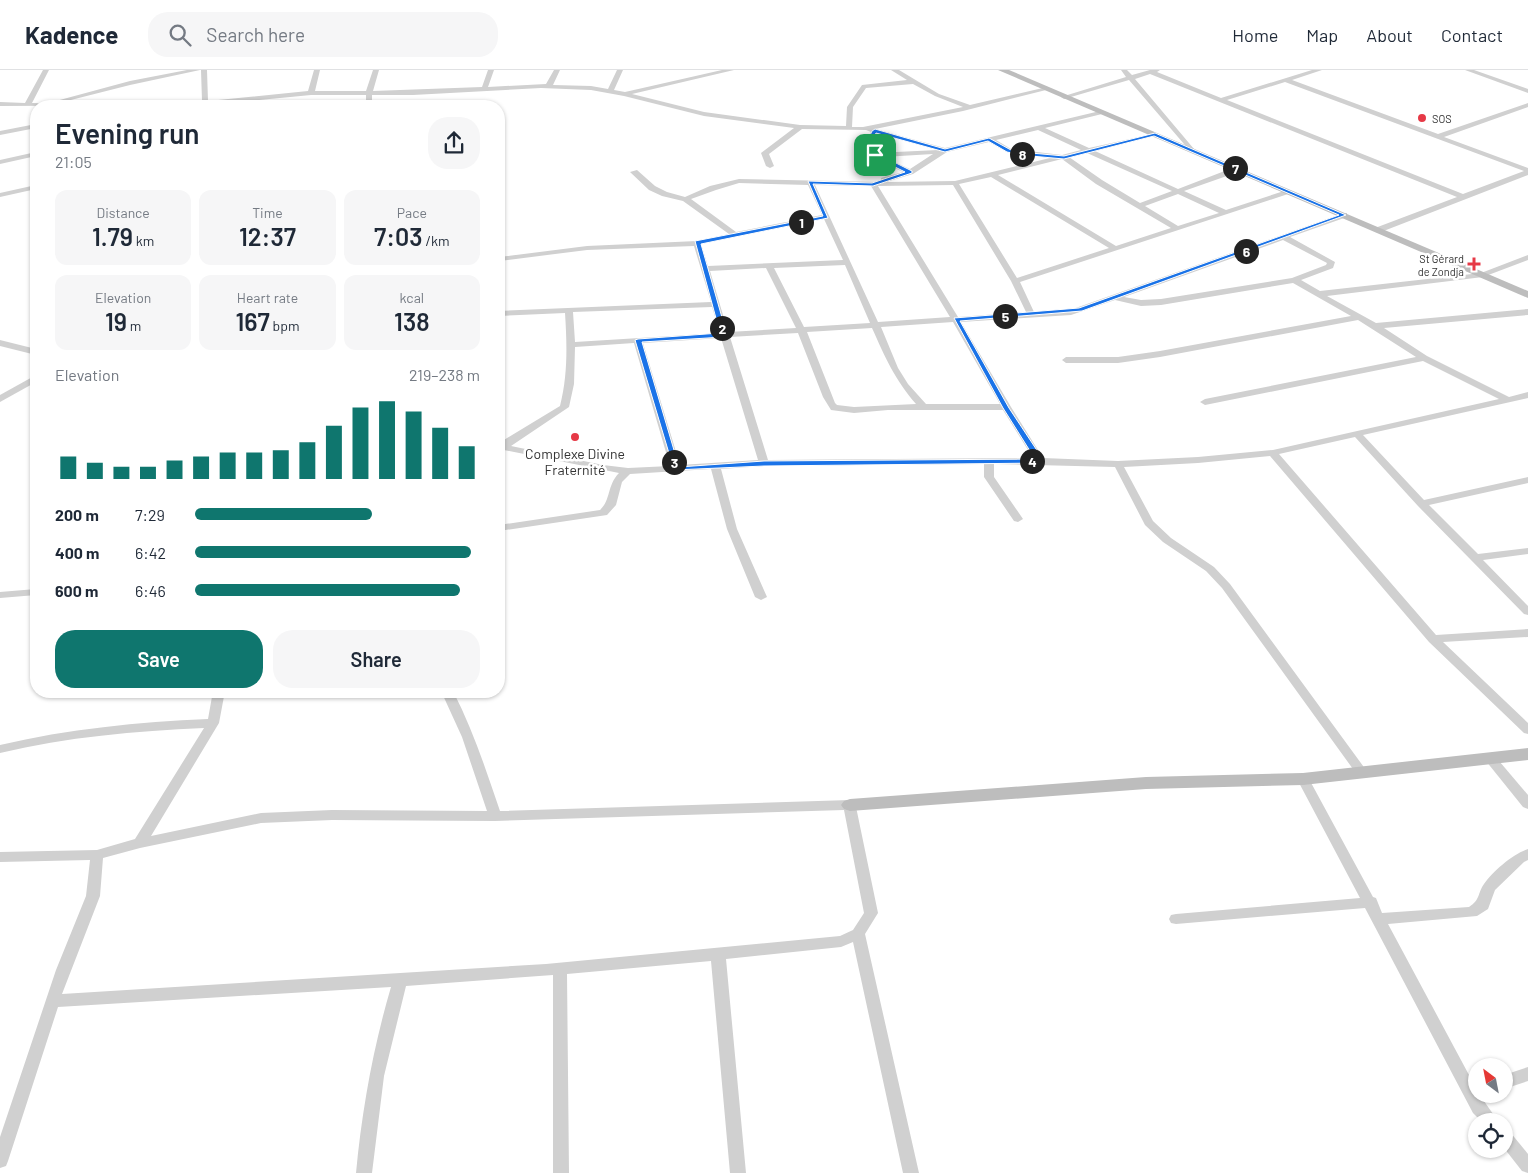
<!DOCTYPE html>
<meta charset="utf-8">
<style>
:root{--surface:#fff;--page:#f6f6f7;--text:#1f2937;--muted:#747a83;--line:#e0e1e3;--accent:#0f766e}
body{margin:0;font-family:Barlow,sans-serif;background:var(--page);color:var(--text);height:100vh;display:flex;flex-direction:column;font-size:19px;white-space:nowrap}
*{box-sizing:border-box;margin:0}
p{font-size:16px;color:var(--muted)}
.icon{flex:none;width:28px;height:28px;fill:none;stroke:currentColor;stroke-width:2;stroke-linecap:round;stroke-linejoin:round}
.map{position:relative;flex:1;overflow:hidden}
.sheet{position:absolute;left:30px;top:30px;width:475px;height:598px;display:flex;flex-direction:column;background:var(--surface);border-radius:20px;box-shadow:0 1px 4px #0004}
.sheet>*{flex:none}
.needle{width:32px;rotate:328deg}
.tools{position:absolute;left:1468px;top:988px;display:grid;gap:10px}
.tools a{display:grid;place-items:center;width:45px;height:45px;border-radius:50%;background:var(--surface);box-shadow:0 1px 4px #0004;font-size:25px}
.pin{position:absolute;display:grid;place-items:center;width:42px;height:42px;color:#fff;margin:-21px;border-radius:10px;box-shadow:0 2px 8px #0006}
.km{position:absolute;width:25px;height:25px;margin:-12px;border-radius:50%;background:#222;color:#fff;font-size:14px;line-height:25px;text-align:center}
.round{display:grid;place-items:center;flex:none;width:52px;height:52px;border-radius:20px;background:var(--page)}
.headline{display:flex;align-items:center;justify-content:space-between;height:85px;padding:0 25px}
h1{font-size:28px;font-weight:600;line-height:38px}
.figures{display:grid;grid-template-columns:repeat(3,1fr);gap:8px;height:85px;padding:5px 25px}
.figures div{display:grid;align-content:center;border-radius:12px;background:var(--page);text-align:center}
.figures b{font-size:25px;font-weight:600}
.figures small{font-size:14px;font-weight:400}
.figures p{font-size:14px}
.chart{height:140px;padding:10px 25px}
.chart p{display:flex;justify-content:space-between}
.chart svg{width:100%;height:90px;margin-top:5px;stroke:var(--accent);stroke-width:6}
.cta{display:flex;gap:10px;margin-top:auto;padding:10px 25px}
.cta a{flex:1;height:58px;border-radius:20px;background:var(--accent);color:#fff;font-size:20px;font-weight:600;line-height:58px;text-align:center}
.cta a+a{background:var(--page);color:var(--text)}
ul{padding:0 25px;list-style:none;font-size:16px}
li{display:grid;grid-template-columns:80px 60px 1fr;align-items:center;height:38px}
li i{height:12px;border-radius:6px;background:var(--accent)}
header{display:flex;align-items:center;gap:30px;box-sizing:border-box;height:70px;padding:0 25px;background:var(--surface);border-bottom:1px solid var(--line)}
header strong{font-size:24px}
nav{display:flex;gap:28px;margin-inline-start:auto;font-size:18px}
.search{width:350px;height:45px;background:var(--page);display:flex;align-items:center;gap:12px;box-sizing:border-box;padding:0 18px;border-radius:20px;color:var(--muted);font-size:19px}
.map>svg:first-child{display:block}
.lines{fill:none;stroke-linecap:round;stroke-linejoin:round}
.street{fill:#d0d0d0;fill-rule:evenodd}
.secondary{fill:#bdbdbd;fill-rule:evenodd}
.route{fill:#1a73e8;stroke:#fff;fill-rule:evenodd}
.poi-dot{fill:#e63946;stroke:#fff;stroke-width:2}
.labels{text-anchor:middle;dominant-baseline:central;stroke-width:5;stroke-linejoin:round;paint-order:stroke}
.far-poi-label{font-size:11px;fill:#333;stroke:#fff;text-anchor:start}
.poi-label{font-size:14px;fill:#333;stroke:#fff}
</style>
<header>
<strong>Kadence</strong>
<div class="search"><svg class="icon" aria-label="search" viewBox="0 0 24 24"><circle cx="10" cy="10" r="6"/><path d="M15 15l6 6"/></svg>Search here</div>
<nav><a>Home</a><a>Map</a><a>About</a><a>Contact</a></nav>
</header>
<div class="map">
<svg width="1528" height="1103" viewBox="0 0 1528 1103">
<rect width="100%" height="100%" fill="#fff"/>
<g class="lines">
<g class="street">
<path d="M43 0H49L32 33 82 34 202 31 201 0H207L208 31 308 21 314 0H320L315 21H366L373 0H379L373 21 482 17 488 0H494L488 17 546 14 554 0H560L553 15 591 16 608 19 617 0H623L614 20 625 22 722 0H734L632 24 704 42 800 55 846 56 847 37 862 15 907 10 891 0H899L939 24 970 35 1047 17 1050 19 963 41 875 59 945 78 1100 41 1102 42V44L1045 58 1089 78 1157 63V65L1095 81 1178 119 1235 97H1241V101L1184 121 1226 140 1287 120 1294 122 1020 212 1034 242 1070 240 1344 143H1347V147L1290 167 1335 192 1333 198 1301 210 1320 221 1481 203 1528 185V190L1483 207 1327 226 1376 253 1528 239V245L1384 258 1427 286 1509 327 1528 322V328L1363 365 1424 430 1528 407V413L1429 435 1478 484 1528 478V484L1483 490 1528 536V545L1524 544 1418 436 1355 367 1279 384 1436 565 1528 559V567L1443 572 1528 653V664L1524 663 1429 572 1270 386 1198 393 1124 397 1153 451 1171 468 1214 497 1230 514 1366 700 1368 703 1366 706H1358L1222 518 1206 501 1163 472 1145 455 1115 397 994 394V407L1023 449 1018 452 1014 451 984 407V394L764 396 721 399 737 459 767 527 761 530 755 527 727 459 711 399 630 404 622 412 616 435 607 445 499 461V455L600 440C611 430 607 415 619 403L499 379V373L560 336C568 305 567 274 565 243L499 246V241L711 232 694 176 587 180 499 191V187L587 176 697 171 729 164 683 131 662 126 649 120 630 102 637 100 655 116 667 122 685 127 710 116 739 109 882 112 881 108 903 102 864 83 861 80 871 62 866 60 802 59 769 84 774 96 770 98 766 96 761 83 794 58 704 46 624 26 591 20 541 18 413 25H372V36H366V25H311L205 35 0 36V32L25 33ZM913 14 935 26 963 37 863 57H852L853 37 866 18ZM1038 60 1081 80 1062 85 1011 79 996 70ZM877 63 883 64 938 80 875 83 869 80ZM989 72 1007 82 1050 88 955 111 886 112 913 104 947 82ZM1087 83 1172 121 1140 133 1102 110 1069 87ZM933 84 910 99 883 87ZM1062 89 1096 114 1171 158 1116 176 998 105ZM991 107 1109 178 1017 208 959 114ZM739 113 808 115 822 145 736 162 691 129 716 120ZM815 115 871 116 950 247 878 252ZM953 115 1011 211 1026 242 958 247 878 116ZM1178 124 1219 143 1178 156 1145 136ZM824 149 843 190 708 196 701 174ZM1283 170 1327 193 1326 195 1292 208 1161 229 1141 230 1124 227ZM845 195 870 253 804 257 774 198ZM766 198 796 258 728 262 710 201ZM1293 213 1351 246 1160 281 1118 287H1066L1062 290 1066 293H1118L1160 287 1358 250 1416 287 1205 329 1200 332 1205 335 1423 291 1499 329 1273 380 1198 387 1118 391 1043 388 1011 337 961 252 1071 245 1115 230 1141 236 1161 235ZM712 237 720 263 575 272 573 242ZM953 252 1000 334H926L908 314 898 298 881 257ZM872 258C885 287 895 310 916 334L854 337 837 335 835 333 807 262ZM798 263 823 327 831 340 854 343 888 340H1003L1033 388 768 390 730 267ZM721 268 758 390 680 395 643 273ZM634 273 670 396 628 398 603 395 511 376 569 337 574 314 575 277Z"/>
<polygon points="187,0 200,0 130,15 59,33 56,31 130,11"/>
<path d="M1121 0H1127L1132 5 1150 0H1160L1157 2 1221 28 1312 0H1322L1292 10 1438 64 1528 33V37L1444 67 1528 98V105L1381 162H1375V158L1457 127 1150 4 1135 9 1194 79V81H1190L1129 10 1064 29 1061 27 1126 7ZM1285 12 1524 101 1463 124 1227 30Z"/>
<polygon points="1465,0 1474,0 1528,19 1528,23"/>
<polygon points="36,54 36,58 0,65 0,61"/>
<polygon points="36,82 36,86 0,94 0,90"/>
<polygon points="36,115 36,119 0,127 0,123"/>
<polygon points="0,270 36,279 36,285 0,276"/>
<polygon points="36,305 36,312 0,332 0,325"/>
<polygon points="36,519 36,525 0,528 0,522"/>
<path d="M213 621H225L219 653 151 766 261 743 332 740 487 741 462 667 441 621H453C473 660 486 700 500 741L850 730 855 732 878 843 865 864 919 1103H903L853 872 841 877 726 889 746 1103H730L711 891 567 904 569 1103H553V905L406 916 384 1006 372 1103H356C362 1040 373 978 391 917L58 937 8 1091 6 1096 0 1098V1067L56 900 86 826 90 790 0 792V782L97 780 135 769 204 658C135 661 67 667 0 683V675C68 659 138 652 208 649ZM844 740 864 843 853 860 840 866 546 894 62 924 100 826 103 788 140 778 261 753 332 750 495 751Z"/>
<polygon points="1490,684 1494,685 1528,725 1528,739 1523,737 1486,691 1484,688 1486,685"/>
<path d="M1303 705 1307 706 1309 709 1373 827 1376 828 1382 843 1469 837C1481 829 1477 824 1484 814 1493 801 1513 784 1528 779V790L1524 792 1495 820 1488 839 1477 846 1388 854 1476 1018V1024H1479L1498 1051H1481L1473 1043 1365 838 1176 854 1171 853 1169 849 1171 845 1176 844 1360 828 1297 709 1299 706Z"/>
<polygon points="1528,997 1528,1011 1504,1019 1504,1005"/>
<polygon points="1504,1060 1510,1062 1528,1084 1528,1103 1522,1101 1504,1078"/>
</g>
<g class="secondary">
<polygon points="998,0 1009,0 1528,221 1528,228"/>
<polygon points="1528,678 1528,690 1303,715 1146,719 850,741 844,739 841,735 844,731 850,729 1146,707 1303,703"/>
</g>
</g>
<path class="route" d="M875 59 945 79 989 68 1011 80 1020 82 1064 86 1155 63 1346 145 1082 241 960 251 1009 338 1044 391 1043 393 764 396 674 400 635 270 638 269 720 263 695 171 823 146 808 111 872 113 905 102 863 81 872 61ZM876 63 945 82 988 71 1007 82 1020 85 1064 89 1154 66 1339 145 1079 238 954 248 1003 338 1035 389 764 391 679 397 642 272 724 267 727 265 701 174 828 148 813 114 873 116 912 103V101L868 79Z"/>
<g class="poi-dot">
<circle cx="1422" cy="48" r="5"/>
<path d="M1471.5 186.5h5v5h5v5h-5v5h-5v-5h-5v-5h5z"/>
<circle cx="575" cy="367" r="5"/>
</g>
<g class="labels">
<g class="far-poi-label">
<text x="1432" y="48">SOS</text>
<text x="1464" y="188" text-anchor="end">St Gérard<tspan x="1464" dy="13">de Zondja</tspan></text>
</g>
<g class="poi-label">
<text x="575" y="383">Complexe Divine<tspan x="575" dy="16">Fraternité</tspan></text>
</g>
</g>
</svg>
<div class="tools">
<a><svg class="needle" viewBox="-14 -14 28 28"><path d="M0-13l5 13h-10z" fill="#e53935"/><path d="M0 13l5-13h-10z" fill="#747a83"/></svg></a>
<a><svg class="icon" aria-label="locate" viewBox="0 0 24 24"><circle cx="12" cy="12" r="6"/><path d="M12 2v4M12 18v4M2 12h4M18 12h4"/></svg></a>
</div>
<div class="pin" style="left:875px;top:85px;background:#1e9e55"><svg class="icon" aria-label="arrive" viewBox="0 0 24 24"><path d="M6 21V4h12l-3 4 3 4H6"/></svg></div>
<b class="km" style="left:801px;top:152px">1</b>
<b class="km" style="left:722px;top:258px">2</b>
<b class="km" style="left:674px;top:392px">3</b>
<b class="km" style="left:1032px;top:391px">4</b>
<b class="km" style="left:1005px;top:246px">5</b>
<b class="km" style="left:1246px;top:181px">6</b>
<b class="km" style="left:1235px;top:98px">7</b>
<b class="km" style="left:1022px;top:84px">8</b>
<section class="sheet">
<div class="headline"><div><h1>Evening run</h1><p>21:05</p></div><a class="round"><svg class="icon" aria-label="share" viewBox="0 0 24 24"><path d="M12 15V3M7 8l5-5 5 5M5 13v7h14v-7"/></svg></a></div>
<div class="figures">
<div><p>Distance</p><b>1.79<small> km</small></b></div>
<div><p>Time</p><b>12:37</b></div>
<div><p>Pace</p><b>7:03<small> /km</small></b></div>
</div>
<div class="figures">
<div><p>Elevation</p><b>19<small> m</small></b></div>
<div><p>Heart rate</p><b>167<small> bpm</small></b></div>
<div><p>kcal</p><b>138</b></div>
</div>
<div class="chart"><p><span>Elevation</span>219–238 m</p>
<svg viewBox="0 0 160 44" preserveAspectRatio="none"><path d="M5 44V33M15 44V36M25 44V38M35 44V38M45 44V35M55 44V33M65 44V31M75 44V31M85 44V30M95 44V26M105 44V18M115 44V9M125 44V6M135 44V11M145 44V19M155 44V28"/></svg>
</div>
<ul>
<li><b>200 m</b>7:29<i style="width:62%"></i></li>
<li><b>400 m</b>6:42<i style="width:97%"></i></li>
<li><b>600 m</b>6:46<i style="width:93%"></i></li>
</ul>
<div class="cta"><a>Save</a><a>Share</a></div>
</section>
</div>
